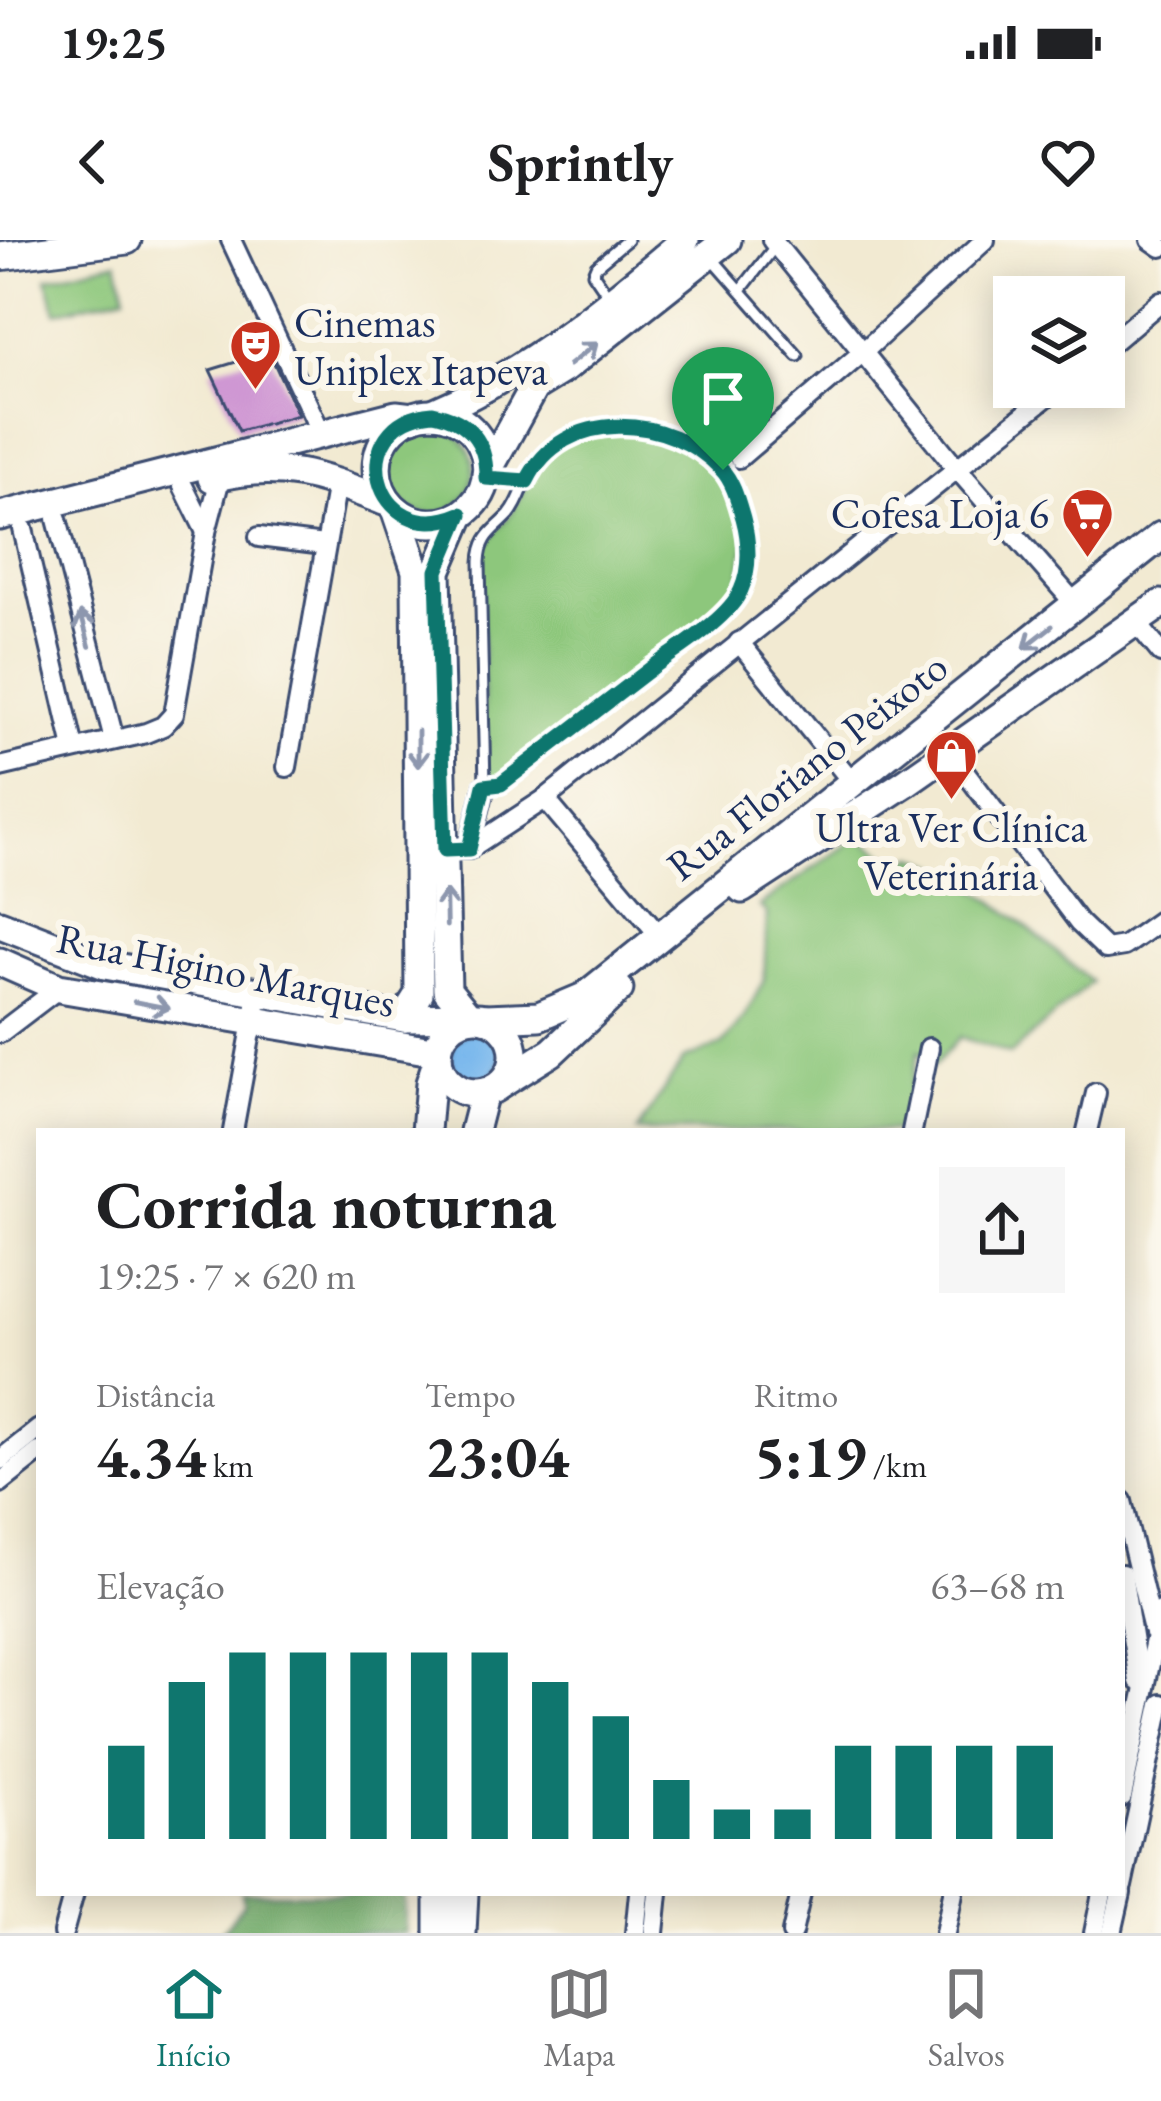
<!DOCTYPE html>
<html lang="pt">
<meta charset="utf-8">
<style>
:root{--surface:#fff;--page:#f6f6f6;--text:#202124;--muted:#757577;--line:#e0e0e0;--accent:#0f766e}
body{margin:0;font-family:"EB Garamond",serif;background:var(--page);color:var(--text);height:100vh;display:flex;flex-direction:column;font-size:45px;white-space:nowrap}
*{box-sizing:border-box;margin:0}
p{font-size:39px;color:var(--muted)}
.icon{flex:none;width:66px;height:66px;fill:none;stroke:currentColor;stroke-width:2;stroke-linecap:round;stroke-linejoin:round}
.map{position:relative;flex:1;overflow:hidden}
.sheet{position:absolute;left:36px;top:888px;width:1089px;height:768px;display:flex;flex-direction:column;background:var(--surface);border-radius:0px;box-shadow:0 6px 30px #0003}
.sheet>*{flex:none}
.fabs{position:absolute;left:993px;top:36px;display:grid;gap:24px}
.fabs a{display:grid;place-items:center;width:132px;height:132px;border-radius:0px;background:var(--surface);box-shadow:0 6px 30px #0003;font-size:60px}
.pin{position:absolute;display:grid;place-items:center;width:102px;height:102px;color:#fff;margin:-123px -51px;border-radius:50% 50% 50% 0;rotate:-45deg;box-shadow:0 0 12px #0007}
.pin .icon{rotate:45deg}
.round{display:grid;place-items:center;flex:none;width:126px;height:126px;border-radius:0px;background:var(--page)}
.overview{display:flex;align-items:center;justify-content:space-between;height:204px;padding:0 60px}
h1{font-size:66px;font-weight:700;line-height:90px}
.stats{display:grid;grid-template-columns:repeat(3,1fr);gap:18px;height:204px;padding:12px 60px}
.stats div{display:grid;align-content:center}
.stats b{font-size:60px;font-weight:700}
.stats small{font-size:33px;font-weight:400}
.stats p{font-size:33px}
.chart{height:336px;padding:24px 60px}
.chart p{display:flex;justify-content:space-between}
.chart svg{width:100%;height:216px;margin-top:12px;stroke:var(--accent);stroke-width:6}
.status{display:flex;justify-content:space-between;align-items:center;height:84px;padding:0 60px;background:var(--surface);direction:ltr}
.status svg{height:33px;fill:currentColor}
header{display:flex;justify-content:space-between;align-items:center;height:156px;padding:0 60px;background:var(--surface);font-size:54px;font-weight:700}
.menu{display:flex;justify-content:space-around;align-items:center;height:168px;border-top:3px solid var(--line);background:var(--surface);font-size:33px;color:var(--muted)}
.menu a{display:grid;justify-items:center;gap:6px}
.menu .current{color:var(--accent)}
.map>svg:first-child{display:block}
.green{fill:#8dc77b;stroke:#547b6c;stroke-width:3}
.forest{fill:#72ac6b;stroke:#466e64;stroke-width:3}
.water{fill:#79b8ed;stroke:#4a74a6;stroke-width:3}
.building{fill:#cf97d3}
.lines{fill:none;stroke-linecap:round;stroke-linejoin:round}
.service-casing{stroke:#3b4b6f;stroke-width:15}
.minor-casing{stroke:#3b4b6f;stroke-width:24}
.secondary-casing{stroke:#3b4b6f;stroke-width:33}
.service{stroke:#fff;stroke-width:9}
.minor{stroke:#fff;stroke-width:18}
.secondary{stroke:#fff;stroke-width:27}
.oneway{stroke:#8d97ae}
.route-casing{stroke:#fff;stroke-width:24}
.route{stroke:#0f766e;stroke-width:15}
.labels{text-anchor:middle;dominant-baseline:central;stroke-width:12;stroke-linejoin:round;paint-order:stroke}
.poi-label{font-size:42px;fill:#1b2f5e;stroke:#fbf7ec;text-anchor:start}
.street-label{font-size:42px;fill:#1b2f5e;stroke:#fbf7ec}
</style>
<div class="status"><b>19:25</b><svg viewBox="0 0 49 12"><path d="M0 12V9h3v3zM5 12V6h3v6zM10 12V3h3v9zM15 12V0h3v12zM26 1h20v11H26zM47 4h2v5h-2z"/></svg></div>
<header><svg class="icon" aria-label="back" viewBox="0 0 24 24"><path d="M15 5l-7 7 7 7"/></svg>Sprintly<svg class="icon" aria-label="heart" viewBox="0 0 24 24"><path d="M12 20l-8-8c-3-5 5-10 8-4 3-6 11-1 8 4z"/></svg></header>
<div class="map">
<svg width="1161" height="1693" viewBox="0 0 1161 1693">
<rect width="100%" height="100%" fill="#fbf7ec"/>
<filter id="ink" filterUnits="userSpaceOnUse"><feTurbulence type="fractalNoise" baseFrequency=".00833" numOctaves="2"/><feDisplacementMap in="SourceGraphic" scale="24" xChannelSelector="R" yChannelSelector="G"/><feConvolveMatrix kernelMatrix="1 2 1 2 8 2 1 2 1" color-interpolation-filters="sRGB"/></filter>
<filter id="wash" filterUnits="userSpaceOnUse"><feTurbulence type="fractalNoise" baseFrequency=".004" numOctaves="4" result="noise"/><feDisplacementMap in="SourceGraphic" scale="48" xChannelSelector="R" yChannelSelector="G"/><feGaussianBlur stdDeviation="2.7" result="paint"/><feColorMatrix in="noise" values="0 0 0 0 0 0 0 0 0 0 0 0 0 0 0 0 0 1.4 0 .05"/><feComposite in="paint" operator="in"/></filter>
<g filter="url(#wash)">
<rect width="100%" height="100%" fill="#f2ead2"/>
<g class="green">
<polygon points="117,21 125,55 56,72 47,38"/>
<circle cx="430" cy="230" r="44"/>
<path d="M657 190 716 225 735 256 747 295 739 352 718 374 501 544 485 545 481 313C490 298 499 289 509 276 521 262 525 241 535 225 563 185 615 189 657 190Z"/>
<path d="M858 597 901 625 915 616C982 645 1036 694 1091 742L1011 814 960 797 934 826 919 811 901 891H637L684 819 722 805 745 776 764 740 767 673 759 666Z"/>
</g>
<polygon class="forest" points="242,1653 405,1653 405,1693 221,1693 244,1663"/>
<circle class="water" cx="476" cy="816" r="25"/>
<g id="blocks">
<polygon class="building" points="269,112 298,175 239,191 210,130"/>
</g>
</g>
<g filter="url(#ink)">
<use href="#blocks" fill-opacity="0" stroke="#3b4b6f" stroke-width="3"/>
<g class="lines">
<defs>
<g id="service">
<polyline points="713,19 798,116"/>
<polyline points="741,50 776,5"/>
<polyline points="610,58 593,33 596,26 627,0"/>
<path d="M622 185C668 190 713 207 734 251 748 280 754 318 741 349 728 380 667 417 639 438 593 473 547 509 501 545L485 546 480 322C481 296 493 292 509 275 522 260 524 239 535 223 554 196 592 189 622 185Z"/>
<polyline points="491,238 527,241"/>
</g>
<g id="minor">
<polyline points="231,0 322,195"/>
<polyline points="772,0 959,231 1077,366"/>
<polyline points="1151,0 1161,7"/>
<polyline points="1104,109 1161,61"/>
<polyline points="739,218 863,112 985,0"/>
<polyline points="183,246 206,292"/>
<polyline points="57,279 114,499"/>
<polyline points="23,289 74,508"/>
<polyline points="259,297 324,305"/>
<polyline points="1135,381 1161,413"/>
<polyline points="739,402 853,543"/>
<polyline points="950,512 1079,683 1106,709 1124,706 1161,680"/>
<polyline points="0,527 146,493 163,486 174,474 206,292 221,235"/>
<polyline points="287,527 337,243"/>
<polyline points="545,559 660,696"/>
<polyline points="445,609 469,609 545,559 1059,147"/>
<polyline points="469,609 485,546"/>
<polyline points="0,793 59,748"/>
<polyline points="233,891 258,754"/>
<polyline points="912,891 929,808"/>
<polyline points="1087,891 1096,853"/>
<polyline points="0,1220 39,1189"/>
<polyline points="0,1243 39,1212"/>
<polyline points="1122,1261 1153,1390"/>
<polyline points="1122,1334 1139,1441"/>
<polyline points="1122,1557 1161,1371"/>
<polyline points="1122,1646 1161,1464"/>
<polyline points="63,1693 74,1653"/>
<polyline points="635,1693 639,1653"/>
<polyline points="654,1693 658,1653"/>
<polyline points="792,1693 801,1653"/>
<polyline points="945,1693 953,1653"/>
<polyline points="1094,1693 1102,1653"/>
<polyline points="1112,1693 1121,1653"/>
</g>
<g id="secondary">
<polyline points="0,16 127,0"/>
<path d="M433 173C527 133 608 66 685 0"/>
<circle cx="432" cy="228" r="55"/>
<polyline points="486,234 534,147 565,128 727,0"/>
<path d="M212 238C284 219 324 238 389 263"/>
<polyline points="395,269 416,331 419,754 404,778"/>
<polyline points="461,275 437,331 447,750 469,777"/>
<polyline points="0,276 396,175 413,177"/>
<polyline points="742,649 905,543 1161,364"/>
<polyline points="0,684 105,725 404,778 469,777"/>
<polyline points="0,722 59,748 438,812"/>
<circle cx="476" cy="815" r="38"/>
<polyline points="486,778 539,776 584,757 1161,296"/>
<polyline points="501,844 552,812 619,749"/>
<polyline points="426,891 430,843 438,819"/>
<polyline points="474,891 484,852"/>
<polyline points="439,1693 439,1653"/>
<polyline points="462,1693 464,1653"/>
</g>
</defs>
<use href="#service" class="service-casing"/>
<use href="#minor" class="minor-casing"/>
<use href="#secondary" class="secondary-casing"/>
<use href="#service" class="service"/>
<use href="#minor" class="minor"/>
<use href="#secondary" class="secondary"/>
</g>
<defs><path id="oneway-shaft" d="M-6 0H5M1.5-3L5.5 0L1.5 3" fill="none" stroke-width="1.6" stroke-linecap="round" stroke-linejoin="round" transform="scale(3)"/></defs>
<g class="oneway">
<use href="#oneway-shaft" transform="translate(583 114) rotate(-38)"/>
<use href="#oneway-shaft" transform="translate(85 389) rotate(-105)"/>
<use href="#oneway-shaft" transform="translate(1038 397) rotate(142)"/>
<use href="#oneway-shaft" transform="translate(418 509) rotate(90)"/>
<use href="#oneway-shaft" transform="translate(446 668) rotate(-91)"/>
<use href="#oneway-shaft" transform="translate(152 765) rotate(11)"/>
</g>
</g>
<g class="lines" filter="url(#ink)">
<defs>
<path id="route" d="M433 173C469 180 487 202 486 238L527 241C563 166 670 174 721 229 733 241 738 261 743 278 749 300 751 328 741 350 729 378 678 409 653 427 602 466 552 505 501 544L484 546 469 609 445 610 437 331 461 274C372 312 342 181 433 173Z"/>
</defs>
<use href="#route" class="route-casing"/>
<use href="#route" class="route"/>
</g>
<defs>
<symbol id="theatre-pin" viewBox="-11 -11 22 30"><path d="M0 17L-7.5 6A9.5 9.5 0 1 1 7.5 6Z" fill="#c8321e" stroke="#fbf7ec"/><path d="M-5-5.5Q0-4 5-5.5V0Q5 5 0 6Q-5 5-5 0ZM-3.3-2.5H-1v1.5H-3.3ZM1-2.5H3.3v1.5H1ZM-2.8 1Q0 5.5 2.8 1Z" fill="#fff"/></symbol>
<symbol id="supermarket-pin" viewBox="-11 -11 22 30"><path d="M0 17L-7.5 6A9.5 9.5 0 1 1 7.5 6Z" fill="#c8321e" stroke="#fbf7ec"/><path d="M-6-5.5h2.5l.6 2H6L4.5 2H-2.5L-4.4-4H-6ZM-1.5 3.2a1.3 1.3 0 1 0 .1 0ZM3 3.2a1.3 1.3 0 1 0 .1 0Z" fill="#fff"/></symbol>
<symbol id="shop-pin" viewBox="-11 -11 22 30"><path d="M0 17L-7.5 6A9.5 9.5 0 1 1 7.5 6Z" fill="#c8321e" stroke="#fbf7ec"/><path d="M-5-2.5h2.3a2.7 3.5 0 0 1 5.4 0H5L5.5 6h-11ZM-1.5-2.5h3a1.5 2.3 0 0 0-3 0Z" fill="#fff"/></symbol>
</defs>
<g fill-rule="evenodd">
<use href="#theatre-pin" x="226" y="76" width="59" height="81"/>
<use href="#supermarket-pin" x="1058" y="244" width="59" height="81"/>
<use href="#shop-pin" x="922" y="486" width="59" height="81"/>
</g>
<g class="labels">
<g class="poi-label">
<text x="294" y="82">Cinemas<tspan x="294" dy="48">Uniplex Itapeva</tspan></text>
<text x="1049" y="273" text-anchor="end">Cofesa Loja 6</text>
<text x="951" y="587" text-anchor="middle">Ultra Ver Clínica<tspan x="951" dy="48">Veterinária</tspan></text>
</g>
<g class="street-label">
<text transform="translate(807 526) rotate(-38)">Rua Floriano Peixoto</text>
<text transform="translate(226 730) rotate(11)">Rua Higino Marques</text>
</g>
</g>
</svg>
<div class="fabs">
<a><svg class="icon" aria-label="layers" viewBox="0 0 24 24"><path d="M12 4l9 5-9 5-9-5zM3 14l9 5 9-5"/></svg></a>
</div>
<div class="pin" style="left:723px;top:230px;background:#1e9e55"><svg class="icon" aria-label="arrive" viewBox="0 0 24 24"><path d="M6 21V4h12l-3 4 3 4H6"/></svg></div>
<section class="sheet">
<div class="overview"><div><h1>Corrida noturna</h1><p>19:25 · 7 × 620 m</p></div><a class="round"><svg class="icon" aria-label="share" viewBox="0 0 24 24"><path d="M12 15V3M7 8l5-5 5 5M5 13v7h14v-7"/></svg></a></div>
<div class="stats">
<div><p>Distância</p><b>4.34<small> km</small></b></div>
<div><p>Tempo</p><b>23:04</b></div>
<div><p>Ritmo</p><b>5:19<small> /km</small></b></div>
</div>
<div class="chart"><p><span>Elevação</span>63–68 m</p>
<svg viewBox="0 0 160 44" preserveAspectRatio="none"><path d="M5 44V25M15 44V12M25 44V6M35 44V6M45 44V6M55 44V6M65 44V6M75 44V12M85 44V19M95 44V32M105 44V38M115 44V38M125 44V25M135 44V25M145 44V25M155 44V25"/></svg>
</div>
</section>
</div>
<nav class="menu">
<a class="current"><svg class="icon" aria-label="home" viewBox="0 0 24 24"><path d="M3 11l9-7 9 7M6 9v11h12V9"/></svg>Início</a>
<a><svg class="icon" aria-label="map" viewBox="0 0 24 24"><path d="M3 6l6-2 6 2 6-2v14l-6 2-6-2-6 2zM9 4v14M15 6v14"/></svg>Mapa</a>
<a><svg class="icon" aria-label="saved" viewBox="0 0 24 24"><path d="M7 4h10v16l-5-4-5 4z"/></svg>Salvos</a>
</nav>
